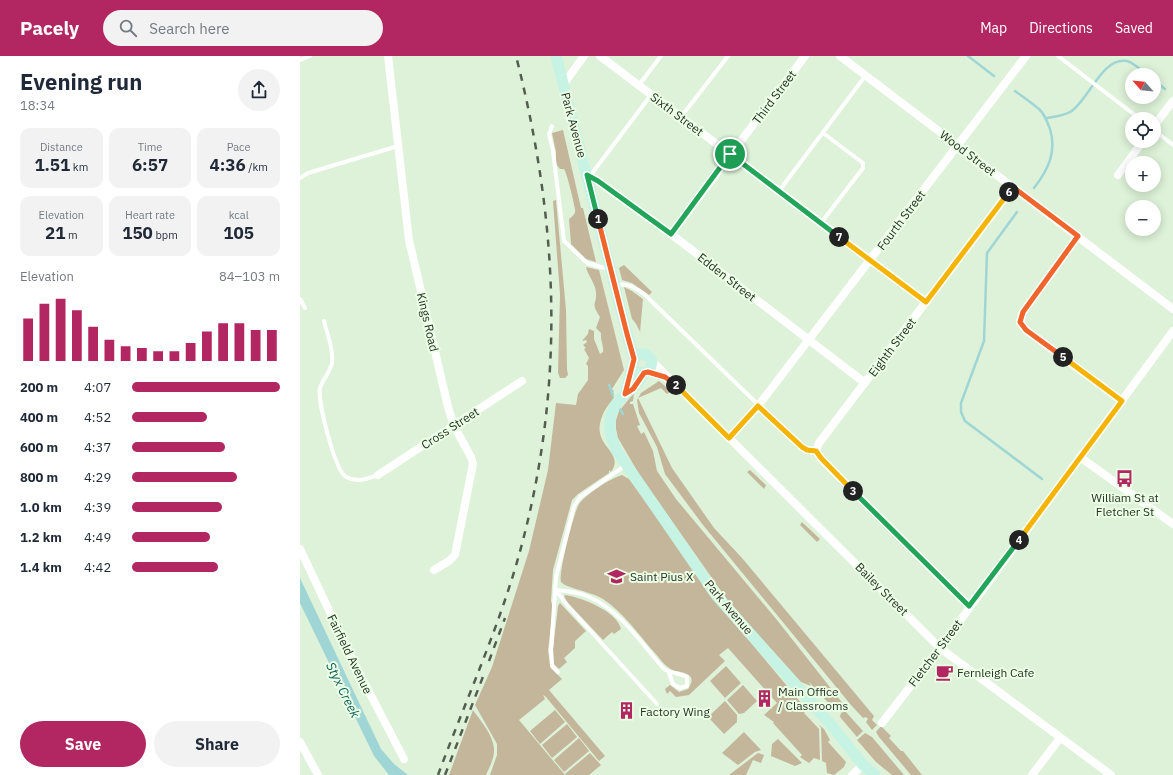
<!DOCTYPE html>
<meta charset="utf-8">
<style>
:root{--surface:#fff;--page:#f2f2f3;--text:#1f2937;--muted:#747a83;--accent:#b22762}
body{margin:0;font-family:"IBM Plex Sans",sans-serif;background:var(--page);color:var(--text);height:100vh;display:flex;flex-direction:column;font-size:15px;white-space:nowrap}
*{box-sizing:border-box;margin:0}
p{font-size:13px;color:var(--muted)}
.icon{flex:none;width:22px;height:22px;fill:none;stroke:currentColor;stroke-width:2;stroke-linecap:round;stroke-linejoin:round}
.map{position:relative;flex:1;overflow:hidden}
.side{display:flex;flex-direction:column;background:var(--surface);width:300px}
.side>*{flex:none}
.needle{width:26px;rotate:297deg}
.controls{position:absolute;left:825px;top:12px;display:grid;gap:8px}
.controls a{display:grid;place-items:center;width:36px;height:36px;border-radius:50%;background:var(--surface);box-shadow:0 2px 10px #0003;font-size:20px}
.pin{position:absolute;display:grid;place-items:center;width:34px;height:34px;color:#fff;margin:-17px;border:2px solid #fff;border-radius:50%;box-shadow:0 1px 4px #0007}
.km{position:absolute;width:20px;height:20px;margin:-10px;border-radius:50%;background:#222;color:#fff;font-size:11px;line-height:20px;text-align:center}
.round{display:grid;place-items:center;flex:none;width:42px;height:42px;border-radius:21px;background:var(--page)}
.summary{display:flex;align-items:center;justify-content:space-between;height:68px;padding:0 20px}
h1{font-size:22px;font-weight:700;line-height:30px}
.figures{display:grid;grid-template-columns:repeat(3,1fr);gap:6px;height:68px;padding:4px 20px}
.figures div{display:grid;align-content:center;border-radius:10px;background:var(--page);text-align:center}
.figures b{font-size:17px;font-weight:700}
.figures small{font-size:11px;font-weight:400}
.figures p{font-size:11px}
.chart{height:112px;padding:8px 20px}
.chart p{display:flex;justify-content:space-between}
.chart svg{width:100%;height:72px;margin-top:4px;stroke:var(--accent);stroke-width:6}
.button{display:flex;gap:8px;margin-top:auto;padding:8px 20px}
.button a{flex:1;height:46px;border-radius:24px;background:var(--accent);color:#fff;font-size:16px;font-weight:700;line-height:46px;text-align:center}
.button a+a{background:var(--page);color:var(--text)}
ul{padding:0 20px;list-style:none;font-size:13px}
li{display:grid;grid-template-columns:64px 48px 1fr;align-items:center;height:30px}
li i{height:10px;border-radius:5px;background:var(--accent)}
header{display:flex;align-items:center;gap:24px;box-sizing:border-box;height:56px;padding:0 20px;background:var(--accent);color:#fff}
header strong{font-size:19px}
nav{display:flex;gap:22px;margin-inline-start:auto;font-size:14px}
.search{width:280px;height:36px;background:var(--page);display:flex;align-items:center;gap:10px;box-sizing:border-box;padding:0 14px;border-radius:22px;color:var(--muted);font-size:15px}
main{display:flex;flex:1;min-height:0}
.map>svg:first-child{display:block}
.green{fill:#c4b69a}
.water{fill:#9fd6d5}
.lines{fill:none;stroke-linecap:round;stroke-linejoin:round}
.stream{stroke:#9fd6d5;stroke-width:2.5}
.service{stroke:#fff;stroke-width:4}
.minor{stroke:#fff;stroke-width:8}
.secondary{stroke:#c6f3e4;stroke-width:11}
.rail{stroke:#535e51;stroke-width:2.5;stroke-dasharray:7 7;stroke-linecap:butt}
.split-1-casing{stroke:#fff;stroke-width:8}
.split-2-casing{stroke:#fff;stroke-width:8}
.split-3-casing{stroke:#fff;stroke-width:8}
.split-4-casing{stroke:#fff;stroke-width:8}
.split-5-casing{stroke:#fff;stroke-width:8}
.split-6-casing{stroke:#fff;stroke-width:8}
.split-7-casing{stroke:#fff;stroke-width:8}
.split-8-casing{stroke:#fff;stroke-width:8}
.split-1{stroke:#22a559;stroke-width:5}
.split-2{stroke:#f0652b;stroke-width:5}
.split-3{stroke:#f5b400;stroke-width:5}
.split-4{stroke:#22a559;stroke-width:5}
.split-5{stroke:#f5b400;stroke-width:5}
.split-6{stroke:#f0652b;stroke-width:5}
.split-7{stroke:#f5b400;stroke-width:5}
.split-8{stroke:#22a559;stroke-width:5}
.labels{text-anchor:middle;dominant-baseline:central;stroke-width:4;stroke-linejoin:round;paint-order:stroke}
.street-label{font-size:12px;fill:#293127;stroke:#ebffe5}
.poi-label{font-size:12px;fill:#293127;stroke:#ebffe5;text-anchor:start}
.water-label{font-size:13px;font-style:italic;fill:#0d5c5b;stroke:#ebffe5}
</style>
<header>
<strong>Pacely</strong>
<div class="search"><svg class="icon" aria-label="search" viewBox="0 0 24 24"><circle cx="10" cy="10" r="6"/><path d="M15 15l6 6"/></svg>Search here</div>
<nav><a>Map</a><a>Directions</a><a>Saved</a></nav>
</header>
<main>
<section class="side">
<div class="summary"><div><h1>Evening run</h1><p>18:34</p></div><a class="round"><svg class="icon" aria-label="share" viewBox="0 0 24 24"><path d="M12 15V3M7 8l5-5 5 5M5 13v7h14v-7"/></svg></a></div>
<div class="figures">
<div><p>Distance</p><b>1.51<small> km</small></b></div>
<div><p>Time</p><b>6:57</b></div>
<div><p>Pace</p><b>4:36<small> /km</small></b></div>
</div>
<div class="figures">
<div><p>Elevation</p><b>21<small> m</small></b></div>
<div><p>Heart rate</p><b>150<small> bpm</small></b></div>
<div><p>kcal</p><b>105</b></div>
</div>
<div class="chart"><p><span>Elevation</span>84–103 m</p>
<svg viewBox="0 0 160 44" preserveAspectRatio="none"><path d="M5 44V18M15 44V9M25 44V6M35 44V13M45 44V23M55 44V31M65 44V35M75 44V36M85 44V38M95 44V38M105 44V33M115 44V26M125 44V21M135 44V21M145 44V25M155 44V25"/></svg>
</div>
<ul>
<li><b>200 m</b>4:07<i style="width:100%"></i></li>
<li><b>400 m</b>4:52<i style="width:51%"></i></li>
<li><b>600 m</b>4:37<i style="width:63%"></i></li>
<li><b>800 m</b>4:29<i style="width:71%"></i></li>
<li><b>1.0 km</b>4:39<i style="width:61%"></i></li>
<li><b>1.2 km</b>4:49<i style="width:53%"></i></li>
<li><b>1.4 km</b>4:42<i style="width:58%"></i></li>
</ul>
<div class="button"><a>Save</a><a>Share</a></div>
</section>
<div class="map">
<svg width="873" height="719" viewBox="0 0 873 719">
<rect width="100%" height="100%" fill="#ddf2d8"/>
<g class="green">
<path d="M263 74 281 152H283L296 206 286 203 271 188 269 163C272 161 276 158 275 153 274 147 267 117 264 113H260L256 108V96L252 77Z"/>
<polygon points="256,144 266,254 267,313 268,319 265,322 260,322 258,317 260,238 253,145"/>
<polygon points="324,209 352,236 349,239 332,227 322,224 319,212"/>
<path d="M286 211 299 214 324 314 312 333 314 335 312 337 314 342C309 348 304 354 302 361 290 390 326 395 311 416L309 414V417L278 438 272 444 253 514 251 545 253 552 248 595 251 612 262 623 249 634 305 700 299 705 246 641 243 639 245 643 219 664 265 719H190L197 699V688L175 649 192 611 229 495 248 414 256 347 276 349 278 338 288 324V310L286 308 289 302 284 293 286 292 283 289 287 286 286 284 282 285 288 278 289 273 294 275V283L300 298 303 296C304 289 300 284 301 277L296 272 300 261C290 246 297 249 296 237 296 228 287 218 286 211Z"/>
<path d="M324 231 332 235 343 243 340 276 342 278C338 274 337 267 332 263Z"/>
<polygon points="359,325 371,335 367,338 361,332 338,342 372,412 414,472 442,502 574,660 572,664 577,669 572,674 566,666 568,663 566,661 563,662 551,649 403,469 365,418 357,391 339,357 337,344 341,337"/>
<polygon points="334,337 333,345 330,346 330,348 333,348 340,369 337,370 341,378 344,376 353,395 357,415 376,443 477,564 544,649 536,655 509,626 511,630 501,626 428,545 339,418 318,382 316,373 316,364 319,355"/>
<polygon points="450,414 466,429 464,433 447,416"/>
<path d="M322 419 329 423 422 552 507 654 504 657 519 673 520 704 514 702 509 707 500 701 502 699 473 667 474 666 464 659 477 647 428 592 419 599 425 605 389 639 376 641 370 635 367 638 365 633 370 629 379 636 388 633C401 614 376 618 369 612 363 608 359 601 354 596 338 578 324 557 303 543 292 536 266 532 261 526 258 518 274 456 279 448 286 438 311 422 322 419Z"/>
<polygon points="502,466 520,483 517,486 500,469"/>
<path d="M266 539C282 542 317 555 321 573L314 578 312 576 303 584 267 546 264 540Z"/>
<polygon points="260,547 286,575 275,585 275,592 264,602 267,606 259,613 254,608 253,593 258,550"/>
<polygon points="426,610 441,627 425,642 410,625"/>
<polygon points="443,629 457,645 444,657 439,658 427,644"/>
<polygon points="425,645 437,659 437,666 424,678 408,661"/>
<path d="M173 654C180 664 195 681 194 695 194 703 189 712 186 719H149Z"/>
<polygon points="255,654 265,666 240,688 230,675"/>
<polygon points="545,655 563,675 557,681 540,661 541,657"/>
<polygon points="267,668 277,681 252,702 242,689"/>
<polygon points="519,669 524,673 530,684 528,686 546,706 544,711 534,719 527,717 526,707 522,705 521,672"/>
<polygon points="581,670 591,680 589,682 601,695 603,695 622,719 611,719 579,681 576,676"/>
<polygon points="444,676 461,694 455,696 438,709 422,697"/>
<polygon points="565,677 572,681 604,719 592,719 576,706 557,684"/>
<polygon points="279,682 289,695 264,716 254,704"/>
<polygon points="478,683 502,707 495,710 471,700 472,688"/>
<polygon points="290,697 301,709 289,719 266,719 265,718"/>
<polygon points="458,697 464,699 461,707 453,704 446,719 429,719"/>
</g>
<polygon class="water" points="0,522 81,693 94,708 108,719 89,719 74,700 0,547"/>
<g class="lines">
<g class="stream">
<polyline points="668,0 694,20"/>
<polyline points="854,24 865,33"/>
<path d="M715 35C723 41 732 47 740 54 745 59 747 65 750 73 757 96 748 114 734 132"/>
<path d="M746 62C754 61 763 60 770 56 788 46 802 0 827 5 834 7 841 14 847 19"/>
<polyline points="717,156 687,197 684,285 661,347 661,356 665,365 742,423"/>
<polyline points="309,329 313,339"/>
<polyline points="320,353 323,358"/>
</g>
<g class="service">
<polyline points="758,0 840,63"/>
<polyline points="0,4 10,0"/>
<polyline points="339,29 361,0"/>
<polyline points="381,61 428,0"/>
<polyline points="252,70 249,78 253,95 264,185 287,207 308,213"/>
<polyline points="854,74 873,89"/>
<polyline points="290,120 351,39"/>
<polyline points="0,122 8,117 98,90"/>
<polyline points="479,135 566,19"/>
<polyline points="521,167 563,112 563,107 523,77"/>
<path d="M315 229C328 227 334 231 344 238L502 391 507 394 516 395"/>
<polyline points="0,243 5,252"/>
<path d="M24 265C27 277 34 294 32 307 30 316 23 323 20 332 17 345 35 414 46 421 57 427 67 423 78 419"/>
<path d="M256 534C267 535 279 536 289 541 320 554 342 588 363 612 372 619 379 616 387 621V630L380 632 373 628 369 617"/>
<polyline points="256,534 267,549 357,648"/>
<polyline points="258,616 252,610 251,595 256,521 274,450 280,441 326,409"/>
</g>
<g class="minor">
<polyline points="88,0 109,184 148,351 154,370 171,401 173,408 155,499 149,505 134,514"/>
<polyline points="300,0 626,246"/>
<polyline points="540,0 873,253"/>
<polyline points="263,29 284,0"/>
<polyline points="854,70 873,45"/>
<polyline points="287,119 298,125 371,178 565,327"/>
<polyline points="818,119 843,85"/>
<polyline points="371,178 505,0"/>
<polyline points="778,180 723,256 720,266 726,274 822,345"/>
<polyline points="352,305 640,592 811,719"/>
<polyline points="429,382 458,350 726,0"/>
<polyline points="780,401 873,468"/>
<polyline points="78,419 222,325"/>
<polyline points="0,493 52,603 104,703"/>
<polyline points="669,550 521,403 516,395 519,387 713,131"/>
<polyline points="582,667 640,592 873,275"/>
<polyline points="0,686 18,719"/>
<polyline points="552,719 563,709"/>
<polyline points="732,719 760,682"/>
</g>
<g class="secondary">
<polyline points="256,0 327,278 334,303 325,338"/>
<polyline points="334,303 339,298 346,298 352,305 350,314 344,317 338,316"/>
<path d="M344 317C339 327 334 331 325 338 307 353 306 375 317 395L416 539 532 670 563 709 575 719"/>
</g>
<g class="rail">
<polyline points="189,605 205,562"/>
<path d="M138 719C165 646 198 574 219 499 266 329 259 169 216 0"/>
<polyline points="145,719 184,618"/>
</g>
</g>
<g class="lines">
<defs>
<polyline id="split-1" points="298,163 287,119 298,125 371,178 430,98"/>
<polyline id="split-2" points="298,163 327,278 334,303 325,338 333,333 344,317 348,316 365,321 376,329"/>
<polyline id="split-3" points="376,329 429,382 458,350 502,391 507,394 516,395 521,402 553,435"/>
<polyline id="split-4" points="553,435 669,550 719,484"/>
<polyline id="split-5" points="719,484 822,345 763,301"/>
<polyline id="split-6" points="709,136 713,131 778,180 723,256 720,266 726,274 763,301"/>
<polyline id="split-7" points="539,181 626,246 709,136"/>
<polyline id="split-8" points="430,98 539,181"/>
</defs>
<use href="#split-1" class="split-1-casing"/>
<use href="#split-2" class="split-2-casing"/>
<use href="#split-3" class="split-3-casing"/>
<use href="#split-4" class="split-4-casing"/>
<use href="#split-5" class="split-5-casing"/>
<use href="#split-6" class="split-6-casing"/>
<use href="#split-7" class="split-7-casing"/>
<use href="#split-8" class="split-8-casing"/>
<use href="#split-1" class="split-1"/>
<use href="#split-2" class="split-2"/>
<use href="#split-3" class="split-3"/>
<use href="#split-4" class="split-4"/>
<use href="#split-5" class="split-5"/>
<use href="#split-6" class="split-6"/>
<use href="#split-7" class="split-7"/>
<use href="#split-8" class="split-8"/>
</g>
<defs>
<symbol id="bus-bare" viewBox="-9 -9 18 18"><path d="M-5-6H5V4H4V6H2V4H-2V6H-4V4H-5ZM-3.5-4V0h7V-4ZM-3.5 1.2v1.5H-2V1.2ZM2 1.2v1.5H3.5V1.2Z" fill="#b22762" stroke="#ebffe5" stroke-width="2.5" paint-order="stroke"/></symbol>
<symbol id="school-bare" viewBox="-9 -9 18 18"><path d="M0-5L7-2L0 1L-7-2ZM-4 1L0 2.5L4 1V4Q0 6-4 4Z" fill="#b22762" stroke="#ebffe5" stroke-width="2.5" paint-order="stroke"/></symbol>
<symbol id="cafe-bare" viewBox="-9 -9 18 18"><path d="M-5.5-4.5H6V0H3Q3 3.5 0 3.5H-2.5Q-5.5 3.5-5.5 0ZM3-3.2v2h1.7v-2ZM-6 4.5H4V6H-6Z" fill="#b22762" stroke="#ebffe5" stroke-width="2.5" paint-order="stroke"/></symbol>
<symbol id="building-bare" viewBox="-9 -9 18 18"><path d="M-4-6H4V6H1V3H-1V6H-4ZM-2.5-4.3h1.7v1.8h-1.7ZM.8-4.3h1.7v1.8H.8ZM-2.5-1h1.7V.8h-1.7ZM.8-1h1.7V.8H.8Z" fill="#b22762" stroke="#ebffe5" stroke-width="2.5" paint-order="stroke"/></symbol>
</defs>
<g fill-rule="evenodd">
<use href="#bus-bare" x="812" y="410" width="25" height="25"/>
<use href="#school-bare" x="304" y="508" width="25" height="25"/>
<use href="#cafe-bare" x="632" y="604" width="25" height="25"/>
<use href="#building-bare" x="452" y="630" width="25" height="25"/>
<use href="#building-bare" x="314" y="642" width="25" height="25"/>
</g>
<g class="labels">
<g class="street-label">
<text transform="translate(474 41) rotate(-53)">Third Street</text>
<text transform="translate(377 58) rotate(37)">Sixth Street</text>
<text transform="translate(274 69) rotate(75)">Park Avenue</text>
<text transform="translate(668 97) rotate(37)">Wood Street</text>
<text transform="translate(601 164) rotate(-53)">Fourth Street</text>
<text transform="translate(427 221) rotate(38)">Edden Street</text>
<text transform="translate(128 266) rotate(77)">Kings Road</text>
<text transform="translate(592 291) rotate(-53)">Eighth Street</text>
<text transform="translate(150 372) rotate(-33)">Cross Street</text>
<text transform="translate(582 533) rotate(45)">Bailey Street</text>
<text transform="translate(429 551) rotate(50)">Park Avenue</text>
<text transform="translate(635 597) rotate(-53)">Fletcher Street</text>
<text transform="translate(50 598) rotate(64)">Fairfield Avenue</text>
</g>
<g class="poi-label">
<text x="825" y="441" text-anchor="middle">William St at<tspan x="825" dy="14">Fletcher St</tspan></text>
<text x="330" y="520">Saint Pius X</text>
<text x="657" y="616">Fernleigh Cafe</text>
<text x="478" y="635">Main Office<tspan x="478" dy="14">/ Classrooms</tspan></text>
<text x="340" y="655">Factory Wing</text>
</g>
<g class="water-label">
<text transform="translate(43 634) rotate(64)">Styx Creek</text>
</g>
</g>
</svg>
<div class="controls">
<a><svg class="needle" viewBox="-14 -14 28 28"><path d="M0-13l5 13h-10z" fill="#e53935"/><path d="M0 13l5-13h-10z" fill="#747a83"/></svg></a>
<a><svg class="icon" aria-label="locate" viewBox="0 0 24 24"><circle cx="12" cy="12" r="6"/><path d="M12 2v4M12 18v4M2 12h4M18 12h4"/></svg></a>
<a>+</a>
<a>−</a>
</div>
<div class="pin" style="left:430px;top:98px;background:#1e9e55"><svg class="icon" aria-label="arrive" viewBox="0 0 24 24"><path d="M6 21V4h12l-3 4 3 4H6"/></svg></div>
<b class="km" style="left:298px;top:163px">1</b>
<b class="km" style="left:376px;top:329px">2</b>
<b class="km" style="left:553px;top:435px">3</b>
<b class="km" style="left:719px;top:484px">4</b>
<b class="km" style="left:763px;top:301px">5</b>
<b class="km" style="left:709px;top:136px">6</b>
<b class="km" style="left:539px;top:181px">7</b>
</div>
</main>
